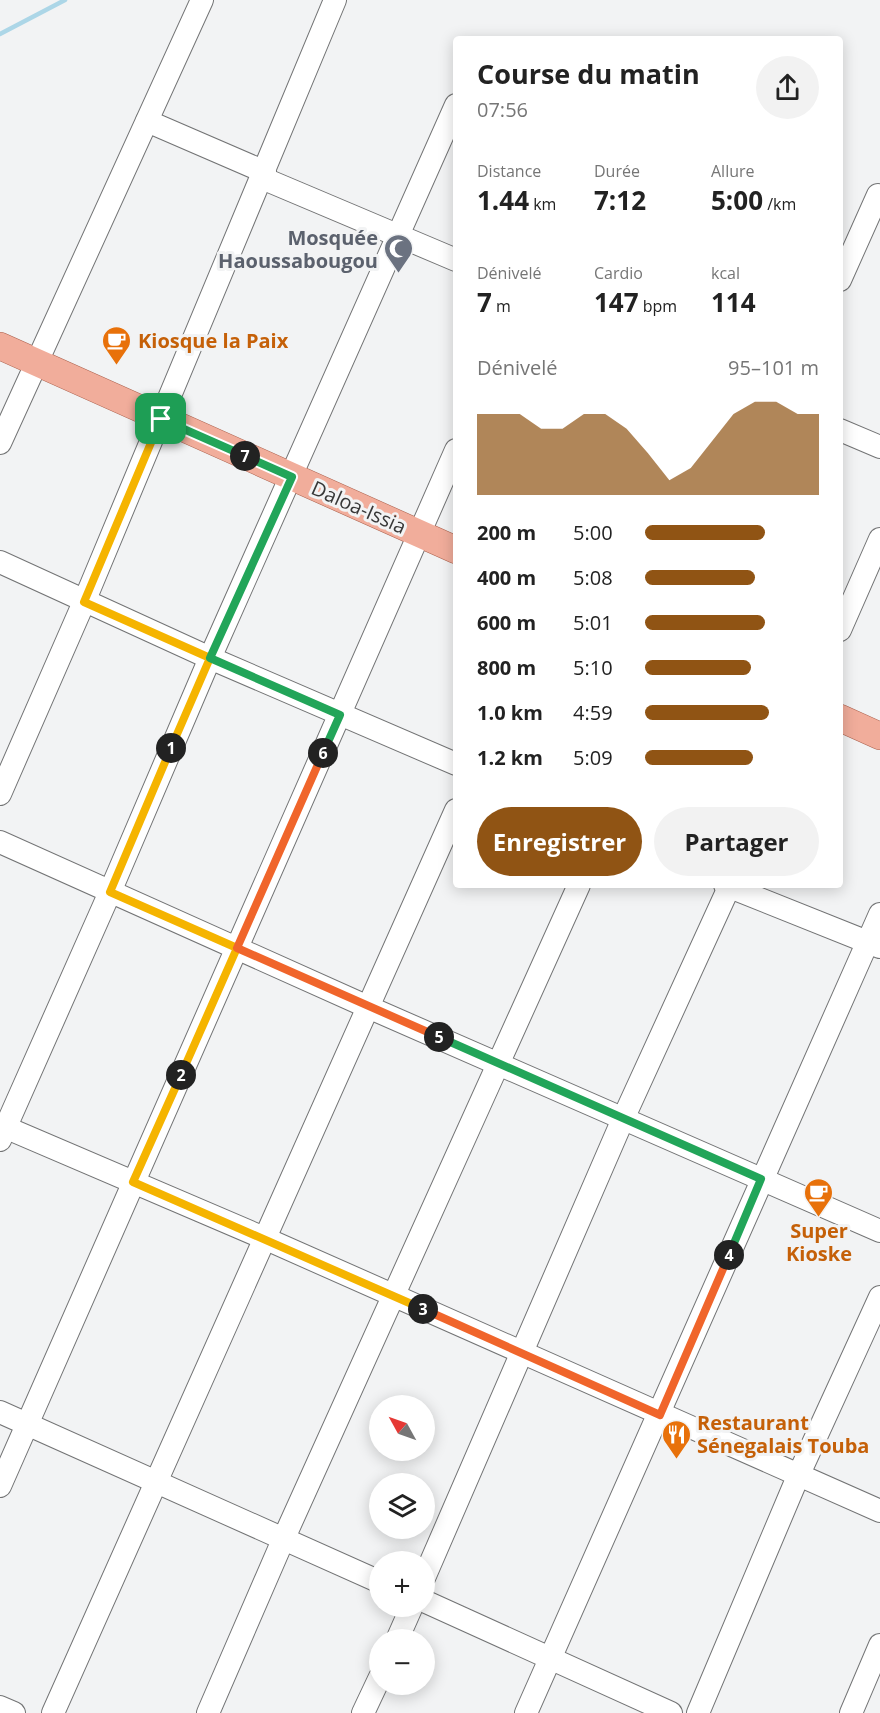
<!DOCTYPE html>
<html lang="fr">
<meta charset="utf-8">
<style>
:root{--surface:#fff;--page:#f2f2f2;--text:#222;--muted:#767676;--accent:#905414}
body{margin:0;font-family:"Open Sans",sans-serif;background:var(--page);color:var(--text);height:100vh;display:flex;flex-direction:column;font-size:22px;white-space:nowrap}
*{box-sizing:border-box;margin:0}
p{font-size:20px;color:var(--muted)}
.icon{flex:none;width:33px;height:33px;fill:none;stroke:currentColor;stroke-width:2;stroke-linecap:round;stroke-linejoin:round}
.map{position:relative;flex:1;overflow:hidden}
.drawer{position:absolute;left:453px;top:36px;width:390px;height:852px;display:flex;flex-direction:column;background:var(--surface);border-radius:6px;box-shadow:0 3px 15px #0003}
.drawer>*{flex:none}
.needle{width:39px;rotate:310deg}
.controls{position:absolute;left:369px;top:1395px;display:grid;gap:12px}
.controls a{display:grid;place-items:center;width:66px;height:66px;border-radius:50%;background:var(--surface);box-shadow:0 3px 15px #0003;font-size:30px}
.pin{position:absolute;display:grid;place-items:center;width:51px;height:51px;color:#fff;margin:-26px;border-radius:12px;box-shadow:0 3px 9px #0006}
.km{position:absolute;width:30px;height:30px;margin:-15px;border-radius:50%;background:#222;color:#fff;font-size:16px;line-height:30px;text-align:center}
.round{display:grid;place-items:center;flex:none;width:63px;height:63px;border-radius:32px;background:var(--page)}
.summary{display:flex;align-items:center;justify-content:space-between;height:102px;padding:0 24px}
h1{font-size:27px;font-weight:700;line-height:45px}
.stats{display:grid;grid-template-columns:repeat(3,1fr);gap:9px;height:102px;padding:6px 24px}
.stats div{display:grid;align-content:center}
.stats b{font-size:26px;font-weight:700}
.stats small{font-size:16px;font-weight:400}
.stats p{font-size:16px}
.chart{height:168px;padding:12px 24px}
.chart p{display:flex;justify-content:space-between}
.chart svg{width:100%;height:108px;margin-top:6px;fill:var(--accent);opacity:.7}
.primary-button{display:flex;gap:12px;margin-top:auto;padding:12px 24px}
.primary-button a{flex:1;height:69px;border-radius:36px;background:var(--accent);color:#fff;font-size:24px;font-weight:700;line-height:69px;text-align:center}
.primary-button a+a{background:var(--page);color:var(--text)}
ul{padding:0 24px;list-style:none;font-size:20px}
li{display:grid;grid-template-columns:96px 72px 1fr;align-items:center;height:45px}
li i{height:15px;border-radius:8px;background:var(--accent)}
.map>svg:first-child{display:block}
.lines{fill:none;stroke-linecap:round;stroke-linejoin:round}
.stream{stroke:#acd6e7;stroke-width:4.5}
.minor-casing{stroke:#737475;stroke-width:24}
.major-casing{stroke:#aa614d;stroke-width:28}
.minor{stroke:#fff;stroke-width:22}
.major{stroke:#f1ad9b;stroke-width:27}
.split-1-casing{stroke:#fff;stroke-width:12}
.split-2-casing{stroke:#fff;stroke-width:12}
.split-3-casing{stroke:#fff;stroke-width:12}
.split-4-casing{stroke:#fff;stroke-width:12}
.split-5-casing{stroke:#fff;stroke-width:12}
.split-6-casing{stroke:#fff;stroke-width:12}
.split-7-casing{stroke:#fff;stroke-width:12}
.split-8-casing{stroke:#fff;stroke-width:12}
.split-1{stroke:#f5b400;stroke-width:8}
.split-2{stroke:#f5b400;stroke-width:8}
.split-3{stroke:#f5b400;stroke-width:8}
.split-4{stroke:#f0652b;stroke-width:8}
.split-5{stroke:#22a559;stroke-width:8}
.split-6{stroke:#f0652b;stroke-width:8}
.split-7{stroke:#22a559;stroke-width:8}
.split-8{stroke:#22a559;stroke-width:8}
.labels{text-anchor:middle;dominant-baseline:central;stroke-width:6;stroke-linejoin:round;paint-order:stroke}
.worship-label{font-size:20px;font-weight:bold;fill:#5b616d;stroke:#f2f3f4;text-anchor:end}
.food-label{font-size:20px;font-weight:bold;fill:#c56008;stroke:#f2f3f4;text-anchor:start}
.street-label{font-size:20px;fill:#383838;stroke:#f2f3f4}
</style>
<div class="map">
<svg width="880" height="1713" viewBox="0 0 880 1713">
<rect width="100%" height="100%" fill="#f2f3f4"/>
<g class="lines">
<polyline class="stream" points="0,34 65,0"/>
<defs>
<g id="minor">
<polyline points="147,121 265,172"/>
<polyline points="262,178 456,260"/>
<polyline points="840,280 878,195"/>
<polyline points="840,430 880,447"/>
<polyline points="0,443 202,0"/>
<polyline points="0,562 210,658 456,764"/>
<polyline points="840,630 880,539"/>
<polyline points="0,794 84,602 335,0"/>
<polyline points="0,842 368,1007 880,1231"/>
<polyline points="725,885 880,947"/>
<polyline points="0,1125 264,1238 880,1511"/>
<polyline points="0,1140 110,892 210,658 456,105"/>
<polyline points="0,1412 380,1582"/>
<polyline points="0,1486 456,450"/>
<polyline points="424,1578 623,1119 730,885"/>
<polyline points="424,1601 671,1713"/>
<polyline points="397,1640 412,1606"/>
<polyline points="0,1707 14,1713"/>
<polyline points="53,1713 456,810"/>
<polyline points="208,1713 283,1540 579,885"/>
<polyline points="363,1713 380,1677"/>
<polyline points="526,1713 880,914"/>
<polyline points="698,1713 799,1474 880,1297"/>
<polyline points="851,1713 880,1645"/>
</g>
<g id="major">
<polyline points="0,346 456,550"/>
<polyline points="840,718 880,736"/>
</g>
</defs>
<use href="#minor" class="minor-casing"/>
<use href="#major" class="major-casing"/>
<use href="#minor" class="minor"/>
<use href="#major" class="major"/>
</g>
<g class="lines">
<defs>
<polyline id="split-1" points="161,419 84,602 210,658 171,748"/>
<polyline id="split-2" points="171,748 110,892 237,948 181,1075"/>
<polyline id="split-3" points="181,1075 133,1182 423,1309"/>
<polyline id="split-4" points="423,1309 660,1415 729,1255"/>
<polyline id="split-5" points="439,1037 761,1179 729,1255"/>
<polyline id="split-6" points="323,753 237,948 439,1037"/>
<polyline id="split-7" points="245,456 292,477 210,658 340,715 323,753"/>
<polyline id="split-8" points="161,419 245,456"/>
</defs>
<use href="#split-1" class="split-1-casing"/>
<use href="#split-2" class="split-2-casing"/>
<use href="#split-3" class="split-3-casing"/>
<use href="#split-4" class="split-4-casing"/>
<use href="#split-5" class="split-5-casing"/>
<use href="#split-6" class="split-6-casing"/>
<use href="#split-7" class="split-7-casing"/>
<use href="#split-8" class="split-8-casing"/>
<use href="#split-1" class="split-1"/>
<use href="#split-2" class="split-2"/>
<use href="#split-3" class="split-3"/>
<use href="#split-4" class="split-4"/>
<use href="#split-5" class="split-5"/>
<use href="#split-6" class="split-6"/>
<use href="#split-7" class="split-7"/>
<use href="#split-8" class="split-8"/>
</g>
<defs>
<symbol id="mosque-pin" viewBox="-11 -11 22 30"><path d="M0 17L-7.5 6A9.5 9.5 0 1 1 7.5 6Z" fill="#6b7280" stroke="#f2f3f4"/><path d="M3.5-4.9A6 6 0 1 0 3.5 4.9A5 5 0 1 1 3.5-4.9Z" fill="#fff"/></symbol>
<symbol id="cafe-pin" viewBox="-11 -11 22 30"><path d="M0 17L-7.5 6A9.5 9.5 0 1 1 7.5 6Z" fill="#e8710a" stroke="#f2f3f4"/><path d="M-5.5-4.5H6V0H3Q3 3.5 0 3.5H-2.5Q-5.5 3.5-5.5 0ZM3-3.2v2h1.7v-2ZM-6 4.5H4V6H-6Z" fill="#fff"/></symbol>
<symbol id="restaurant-pin" viewBox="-11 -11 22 30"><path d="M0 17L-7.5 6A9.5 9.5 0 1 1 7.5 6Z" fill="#e8710a" stroke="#f2f3f4"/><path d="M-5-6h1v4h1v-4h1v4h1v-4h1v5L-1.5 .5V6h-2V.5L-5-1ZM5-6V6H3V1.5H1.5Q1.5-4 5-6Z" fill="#fff"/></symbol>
</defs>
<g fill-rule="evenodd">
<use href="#mosque-pin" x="382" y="232" width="33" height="45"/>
<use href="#cafe-pin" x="100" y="324" width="33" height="45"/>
<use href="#cafe-pin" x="802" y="1176" width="33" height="45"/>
<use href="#restaurant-pin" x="660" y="1418" width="33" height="45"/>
</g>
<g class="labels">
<g class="worship-label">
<text x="378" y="237">Mosquée<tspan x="378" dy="23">Haoussabougou</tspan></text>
</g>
<g class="food-label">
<text x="138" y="340">Kiosque la Paix</text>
<text x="819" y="1230" text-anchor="middle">Super<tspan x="819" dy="23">Kioske</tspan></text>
<text x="697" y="1422">Restaurant<tspan x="697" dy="23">Sénegalais Touba</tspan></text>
</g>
<g class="street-label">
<text transform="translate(359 507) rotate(24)">Daloa-Issia</text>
</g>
</g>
</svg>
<div class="controls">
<a><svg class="needle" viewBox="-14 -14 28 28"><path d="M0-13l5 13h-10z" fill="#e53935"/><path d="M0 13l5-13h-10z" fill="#767676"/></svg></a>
<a><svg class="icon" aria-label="layers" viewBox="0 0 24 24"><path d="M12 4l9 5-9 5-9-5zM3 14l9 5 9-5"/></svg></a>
<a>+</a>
<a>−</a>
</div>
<div class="pin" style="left:161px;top:419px;background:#1e9e55"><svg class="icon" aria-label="arrive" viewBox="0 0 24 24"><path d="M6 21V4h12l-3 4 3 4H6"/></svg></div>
<b class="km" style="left:171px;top:748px">1</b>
<b class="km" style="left:181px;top:1075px">2</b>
<b class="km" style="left:423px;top:1309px">3</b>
<b class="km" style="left:729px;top:1255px">4</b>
<b class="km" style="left:439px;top:1037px">5</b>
<b class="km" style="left:323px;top:753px">6</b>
<b class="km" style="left:245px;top:456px">7</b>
<section class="drawer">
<div class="summary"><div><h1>Course du matin</h1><p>07:56</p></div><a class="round"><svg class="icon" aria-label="share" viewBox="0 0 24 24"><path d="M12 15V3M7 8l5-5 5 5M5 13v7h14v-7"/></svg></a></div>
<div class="stats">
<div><p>Distance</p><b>1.44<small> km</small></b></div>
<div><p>Durée</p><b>7:12</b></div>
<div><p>Allure</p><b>5:00<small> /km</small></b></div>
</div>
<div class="stats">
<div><p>Dénivelé</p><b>7<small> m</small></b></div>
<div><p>Cardio</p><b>147<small> bpm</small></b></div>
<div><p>kcal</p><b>114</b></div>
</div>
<div class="chart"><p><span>Dénivelé</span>95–101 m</p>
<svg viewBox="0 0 160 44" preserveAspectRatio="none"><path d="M0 44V11L10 11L20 11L30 17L40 17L50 11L60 11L70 17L80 27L90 38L100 33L110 22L120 11L130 6L140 6L150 11L160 11V44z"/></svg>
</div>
<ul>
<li><b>200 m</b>5:00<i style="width:69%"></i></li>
<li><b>400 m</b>5:08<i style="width:63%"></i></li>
<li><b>600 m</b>5:01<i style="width:69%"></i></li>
<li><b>800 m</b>5:10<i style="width:61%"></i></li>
<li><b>1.0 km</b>4:59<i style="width:71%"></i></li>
<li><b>1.2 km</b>5:09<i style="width:62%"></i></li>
</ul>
<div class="primary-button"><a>Enregistrer</a><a>Partager</a></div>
</section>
</div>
